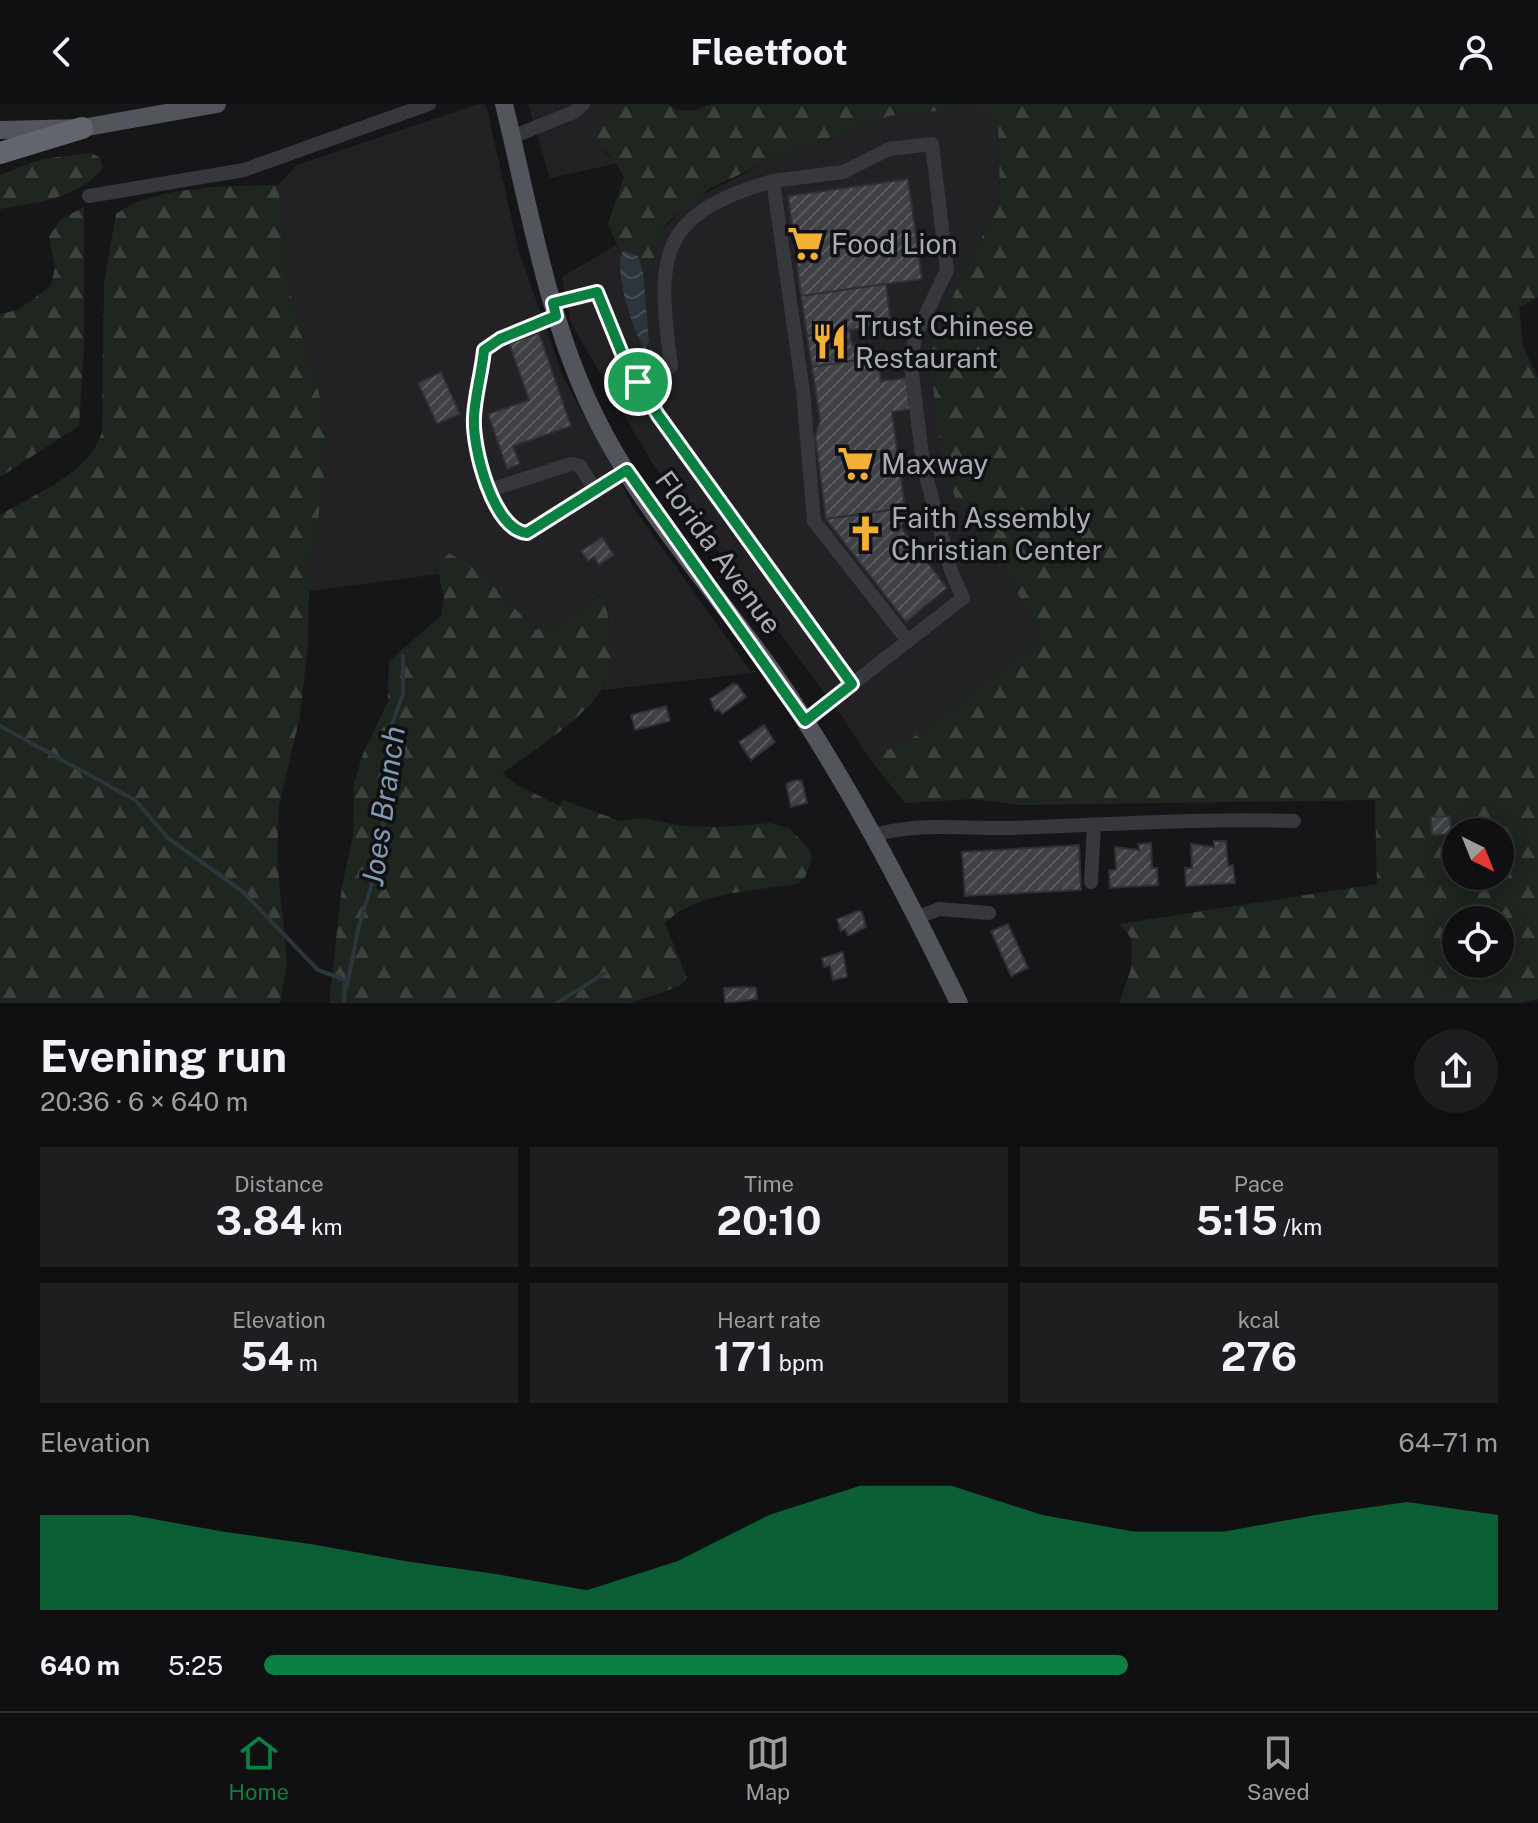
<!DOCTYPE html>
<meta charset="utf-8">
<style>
:root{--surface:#101012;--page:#1e1e20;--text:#f1f3f6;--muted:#9c9d9f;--line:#303032;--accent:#0b8043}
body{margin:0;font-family:"Public Sans",sans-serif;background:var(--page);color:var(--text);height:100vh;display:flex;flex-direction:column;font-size:30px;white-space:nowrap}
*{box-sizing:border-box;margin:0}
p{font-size:26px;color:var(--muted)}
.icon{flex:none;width:44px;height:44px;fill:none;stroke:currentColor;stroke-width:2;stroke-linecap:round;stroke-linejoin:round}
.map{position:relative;height:899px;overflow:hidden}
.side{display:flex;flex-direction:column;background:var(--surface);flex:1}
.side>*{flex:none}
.needle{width:52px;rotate:137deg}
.controls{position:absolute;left:1442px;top:714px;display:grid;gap:16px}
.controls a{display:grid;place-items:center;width:72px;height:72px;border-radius:50%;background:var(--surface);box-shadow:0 4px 20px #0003,0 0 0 2px var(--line);font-size:40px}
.pin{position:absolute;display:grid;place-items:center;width:68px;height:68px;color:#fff;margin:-34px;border:4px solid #fff;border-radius:50%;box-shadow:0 2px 8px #0007}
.round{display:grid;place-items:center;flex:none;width:84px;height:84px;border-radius:42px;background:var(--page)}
.head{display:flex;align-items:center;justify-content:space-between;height:136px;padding:0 40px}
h1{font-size:44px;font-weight:700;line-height:60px}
.stats{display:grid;grid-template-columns:repeat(3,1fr);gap:12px;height:136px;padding:8px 40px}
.stats div{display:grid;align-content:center;border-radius:0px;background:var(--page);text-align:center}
.stats b{font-size:40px;font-weight:700}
.stats small{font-size:22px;font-weight:400}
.stats p{font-size:22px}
.chart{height:224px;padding:16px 40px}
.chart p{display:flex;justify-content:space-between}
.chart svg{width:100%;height:144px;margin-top:8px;fill:var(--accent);opacity:.7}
ul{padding:0 40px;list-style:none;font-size:26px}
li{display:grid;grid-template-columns:128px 96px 1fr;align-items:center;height:60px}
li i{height:20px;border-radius:10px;background:var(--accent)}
header{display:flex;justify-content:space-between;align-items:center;height:104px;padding:0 40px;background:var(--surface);font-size:36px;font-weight:700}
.tabs{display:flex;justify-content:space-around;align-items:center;height:112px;border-top:2px solid var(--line);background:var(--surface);font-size:22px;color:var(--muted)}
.tabs a{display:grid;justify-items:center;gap:4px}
.tabs .active{color:var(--accent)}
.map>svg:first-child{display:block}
.built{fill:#222225}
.forest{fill:url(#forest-firs);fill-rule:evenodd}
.water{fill:url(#water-waves)}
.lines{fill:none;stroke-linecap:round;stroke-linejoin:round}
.stream{stroke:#2c353c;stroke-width:4}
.building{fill:url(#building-hatch);stroke:#303034;stroke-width:2}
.minor{stroke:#37383d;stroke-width:14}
.major{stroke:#53555c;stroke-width:18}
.highway{stroke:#63666e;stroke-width:22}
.route-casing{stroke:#fff;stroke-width:16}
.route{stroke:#0b8043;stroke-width:10}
.labels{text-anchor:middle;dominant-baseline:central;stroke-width:7;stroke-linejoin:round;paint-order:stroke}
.poi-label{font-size:28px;fill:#a8adb8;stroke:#111113;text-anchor:start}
.street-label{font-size:28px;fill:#a8adb8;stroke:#111113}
.water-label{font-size:30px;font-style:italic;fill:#7f9bb3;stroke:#111113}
</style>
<header><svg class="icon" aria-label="back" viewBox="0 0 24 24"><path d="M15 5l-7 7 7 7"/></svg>Fleetfoot<svg class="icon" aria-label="person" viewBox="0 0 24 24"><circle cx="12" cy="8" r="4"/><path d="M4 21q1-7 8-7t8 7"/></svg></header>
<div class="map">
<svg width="1538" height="899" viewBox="0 0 1538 899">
<defs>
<pattern id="forest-firs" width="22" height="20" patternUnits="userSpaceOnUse" patternTransform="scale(2)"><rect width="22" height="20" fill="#1e261f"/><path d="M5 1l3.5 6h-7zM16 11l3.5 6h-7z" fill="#3c433d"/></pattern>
<pattern id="water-waves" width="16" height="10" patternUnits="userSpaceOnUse" patternTransform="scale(2)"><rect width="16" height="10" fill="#2c353c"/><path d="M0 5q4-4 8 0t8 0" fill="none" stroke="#485056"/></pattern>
<pattern id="building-hatch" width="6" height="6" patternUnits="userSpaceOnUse" patternTransform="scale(2)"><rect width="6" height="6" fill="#404145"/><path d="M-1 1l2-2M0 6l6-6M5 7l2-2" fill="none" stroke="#595a5e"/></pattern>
</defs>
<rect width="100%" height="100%" fill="#161618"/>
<g class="built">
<polygon points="478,0 486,0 519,148 564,275 635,406 752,569 603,586 612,558 607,497 602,490 553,523 535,526 483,470 437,463 439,470 309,487 310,447 316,429 326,358 324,307 288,182 278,81 297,61"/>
<polygon points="528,0 624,0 600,23 606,50 618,59 550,74"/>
<polygon points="976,3 986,5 998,19 1000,96 936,227 955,393 998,452 1039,530 1035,540 921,629 870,655 841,611 652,359 571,219 562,173 616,141 620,148 624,146 638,152 652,164 660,129 692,96 783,50 889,12"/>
</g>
<g class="forest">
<path d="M624 0H667L677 6H696L711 0H1538V193L1519 204 1523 242 1538 274V895L1519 899H1119L1131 865 1132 835 1119 820 1377 780 1375 696 1021 701 973 695 905 699 870 655 921 629 1035 540 1039 530 998 452 955 393 942 356 930 256 936 227 1000 96 998 19 986 5 976 3 889 12 783 50 709 85 670 116 660 129 652 164 641 161 638 152 624 146 620 148 608 120 624 73C617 57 605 48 597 33L600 23ZM1456 728H1500V772H1456ZM1456 816H1500V860H1456Z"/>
<path d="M92 49 100 54 103 64C78 95 37 98 0 105V71L41 55Z"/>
<path d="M278 81 288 182 324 307 326 358 316 430 310 447 308 540 300 612 279 702 277 754 287 859 280 899H0V411C36 389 89 370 102 328L104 179 116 110C155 81 230 82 278 81Z"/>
<polygon points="84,103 84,244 79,322 0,373 0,210 18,206 51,182 55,163 49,133 60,116"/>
<path d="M449 449 483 470 535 526 554 522 603 490 607 497C607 514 613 546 612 559 607 603 537 643 503 669L517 681 560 702 563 696 620 717 642 714 682 722 722 723 770 719 789 724 809 745 812 754 805 773 797 780C754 787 697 787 665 819L687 874 680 882 630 899H329L342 782 353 732 354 679 363 650 388 597 389 557 441 512 444 493 437 463Z"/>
</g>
<path class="water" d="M624 146 638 152 643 169 649 237 645 246C634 230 611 161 624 146Z"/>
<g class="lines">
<g class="stream">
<polyline points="0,622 135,696 168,734 242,787 318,866 345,876 344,899"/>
<polyline points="347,883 358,826 382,746 388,631 403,590 403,552"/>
<polyline points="557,899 605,869"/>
</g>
</g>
<g class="building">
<polygon points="908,75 922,175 801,192 788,92"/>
<polygon points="886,180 891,220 807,232 801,192"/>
<polygon points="850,226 852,241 864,239 867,255 812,263 807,232"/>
<polygon points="539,229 571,322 513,342 520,360 507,365 488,310 529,296 509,239"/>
<polygon points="878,253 881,277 906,274 910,305 892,308 905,404 826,415 815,332 820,317 812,263"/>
<polygon points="441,268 460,310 437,320 418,279"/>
<polygon points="905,404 911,412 900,422 947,484 906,518 826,415"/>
<polygon points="602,433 614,451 599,461 594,453 588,457 581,447"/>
<polygon points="733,580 737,580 746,593 722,610 718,605 715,607 710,595"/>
<polygon points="666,602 670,617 635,626 631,611"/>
<polygon points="764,621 775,638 751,656 739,638"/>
<polygon points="795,676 802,677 807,699 791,703 786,680"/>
<polygon points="1450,712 1451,730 1432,731 1431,713"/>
<polygon points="1214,737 1226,737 1228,762 1233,761 1235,779 1186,782 1185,764 1192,764 1191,740 1214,743"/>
<polygon points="1151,739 1152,764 1157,764 1158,781 1110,784 1109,766 1116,766 1115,743 1139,746 1138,740"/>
<polygon points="1079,741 1081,786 965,792 962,748"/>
<polygon points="858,807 862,808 866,823 848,832 845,825 841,827 837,815"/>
<polygon points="1008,820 1028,864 1011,872 991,827"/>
<polygon points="843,848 847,873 833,876 830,861 824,863 822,854"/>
<polygon points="745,883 756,884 757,895 725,899 724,884"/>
</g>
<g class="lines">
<g class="minor">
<polyline points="512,33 574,8 583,0"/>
<polyline points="773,77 843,68 889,45 932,40 947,166 915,233 911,261 923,360 951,467 963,494 805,617"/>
<polyline points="89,92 244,66 429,0"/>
<polyline points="553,199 597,188 625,257 658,311 852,580"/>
<path d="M556 212 500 235 484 246C482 268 476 291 474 313 472 343 493 426 527 429L627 366"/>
<path d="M638 278 671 262C657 153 655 111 773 77L803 287 814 417 908 537"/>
<polyline points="490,386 571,360 580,362 595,386"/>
<path d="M875 731C917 718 964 725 1008 724 1104 721 1198 714 1294 717"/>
<polyline points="1091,778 1094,721"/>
<polyline points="918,813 939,805 989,809"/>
</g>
<g class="major">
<path d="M504 0C529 103 547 212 593 308 638 402 712 482 772 567 845 672 903 784 959 899"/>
<polyline points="0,26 82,24 217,0"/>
</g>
<polyline class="highway" points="0,49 82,24"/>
</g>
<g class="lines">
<defs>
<path id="route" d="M597 188 625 257 658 311 852 580 805 617 627 366 527 429C493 426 472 343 474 313 475 291 482 268 484 246L500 235 556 212 553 199Z"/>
</defs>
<use href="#route" class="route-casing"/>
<use href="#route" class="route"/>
</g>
<defs>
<symbol id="supermarket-bare" viewBox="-9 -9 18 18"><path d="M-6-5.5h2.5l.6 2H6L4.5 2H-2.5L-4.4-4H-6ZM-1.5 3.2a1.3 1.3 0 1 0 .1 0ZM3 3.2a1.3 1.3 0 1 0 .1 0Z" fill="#f2b134" stroke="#111113" stroke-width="2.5" paint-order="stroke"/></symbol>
<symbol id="restaurant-bare" viewBox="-9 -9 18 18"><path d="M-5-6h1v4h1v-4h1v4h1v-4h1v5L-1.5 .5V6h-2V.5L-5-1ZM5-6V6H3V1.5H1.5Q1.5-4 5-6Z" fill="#f2b134" stroke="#111113" stroke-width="2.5" paint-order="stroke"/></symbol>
<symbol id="church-bare" viewBox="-9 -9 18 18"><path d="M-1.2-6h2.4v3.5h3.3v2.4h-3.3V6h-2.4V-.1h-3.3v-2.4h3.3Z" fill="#f2b134" stroke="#111113" stroke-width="2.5" paint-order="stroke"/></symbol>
</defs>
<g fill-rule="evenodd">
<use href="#supermarket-bare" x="780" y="114" width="51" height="51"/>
<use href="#restaurant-bare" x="804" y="212" width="51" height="51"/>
<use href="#supermarket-bare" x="830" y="334" width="51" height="51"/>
<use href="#church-bare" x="840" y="404" width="51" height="51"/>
</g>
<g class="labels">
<g class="poi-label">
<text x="831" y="139">Food Lion</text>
<text x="855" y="221">Trust Chinese<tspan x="855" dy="32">Restaurant</tspan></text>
<text x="881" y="359">Maxway</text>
<text x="891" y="413">Faith Assembly<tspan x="891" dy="32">Christian Center</tspan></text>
</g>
<g class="street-label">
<text transform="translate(719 448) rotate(54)">Florida Avenue</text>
</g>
<g class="water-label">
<text transform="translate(383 702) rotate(-82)">Joes Branch</text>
</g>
</g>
</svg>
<div class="controls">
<a><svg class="needle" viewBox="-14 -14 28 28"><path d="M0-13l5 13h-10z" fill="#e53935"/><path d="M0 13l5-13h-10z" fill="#9c9d9f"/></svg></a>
<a><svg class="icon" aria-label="locate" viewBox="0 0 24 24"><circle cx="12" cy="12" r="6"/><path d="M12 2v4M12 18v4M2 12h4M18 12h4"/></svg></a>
</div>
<div class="pin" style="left:638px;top:278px;background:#1e9e55"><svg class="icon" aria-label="arrive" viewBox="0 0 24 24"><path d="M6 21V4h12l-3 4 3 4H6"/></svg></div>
</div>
<section class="side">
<div class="head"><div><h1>Evening run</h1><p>20:36 · 6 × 640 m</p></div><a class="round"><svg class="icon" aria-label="share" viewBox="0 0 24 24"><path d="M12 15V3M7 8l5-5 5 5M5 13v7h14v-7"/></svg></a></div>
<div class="stats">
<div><p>Distance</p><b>3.84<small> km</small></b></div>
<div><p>Time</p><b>20:10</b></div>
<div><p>Pace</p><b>5:15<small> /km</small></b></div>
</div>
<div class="stats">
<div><p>Elevation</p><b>54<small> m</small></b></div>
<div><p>Heart rate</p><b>171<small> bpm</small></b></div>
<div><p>kcal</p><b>276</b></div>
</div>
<div class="chart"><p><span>Elevation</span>64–71 m</p>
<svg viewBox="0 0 160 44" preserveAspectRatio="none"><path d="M0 44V15L10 15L20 20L30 24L40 29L50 33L60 38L70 29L80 15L90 6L100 6L110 15L120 20L130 20L140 15L150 11L160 15V44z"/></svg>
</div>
<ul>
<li><b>640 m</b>5:25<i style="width:70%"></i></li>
</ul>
</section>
<nav class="tabs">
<a class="active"><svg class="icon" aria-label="home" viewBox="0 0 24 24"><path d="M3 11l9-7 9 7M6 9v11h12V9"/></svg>Home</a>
<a><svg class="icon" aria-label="map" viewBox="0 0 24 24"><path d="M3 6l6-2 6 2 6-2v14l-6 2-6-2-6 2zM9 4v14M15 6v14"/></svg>Map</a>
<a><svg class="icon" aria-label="saved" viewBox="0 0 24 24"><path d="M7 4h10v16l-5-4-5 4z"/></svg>Saved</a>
</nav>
